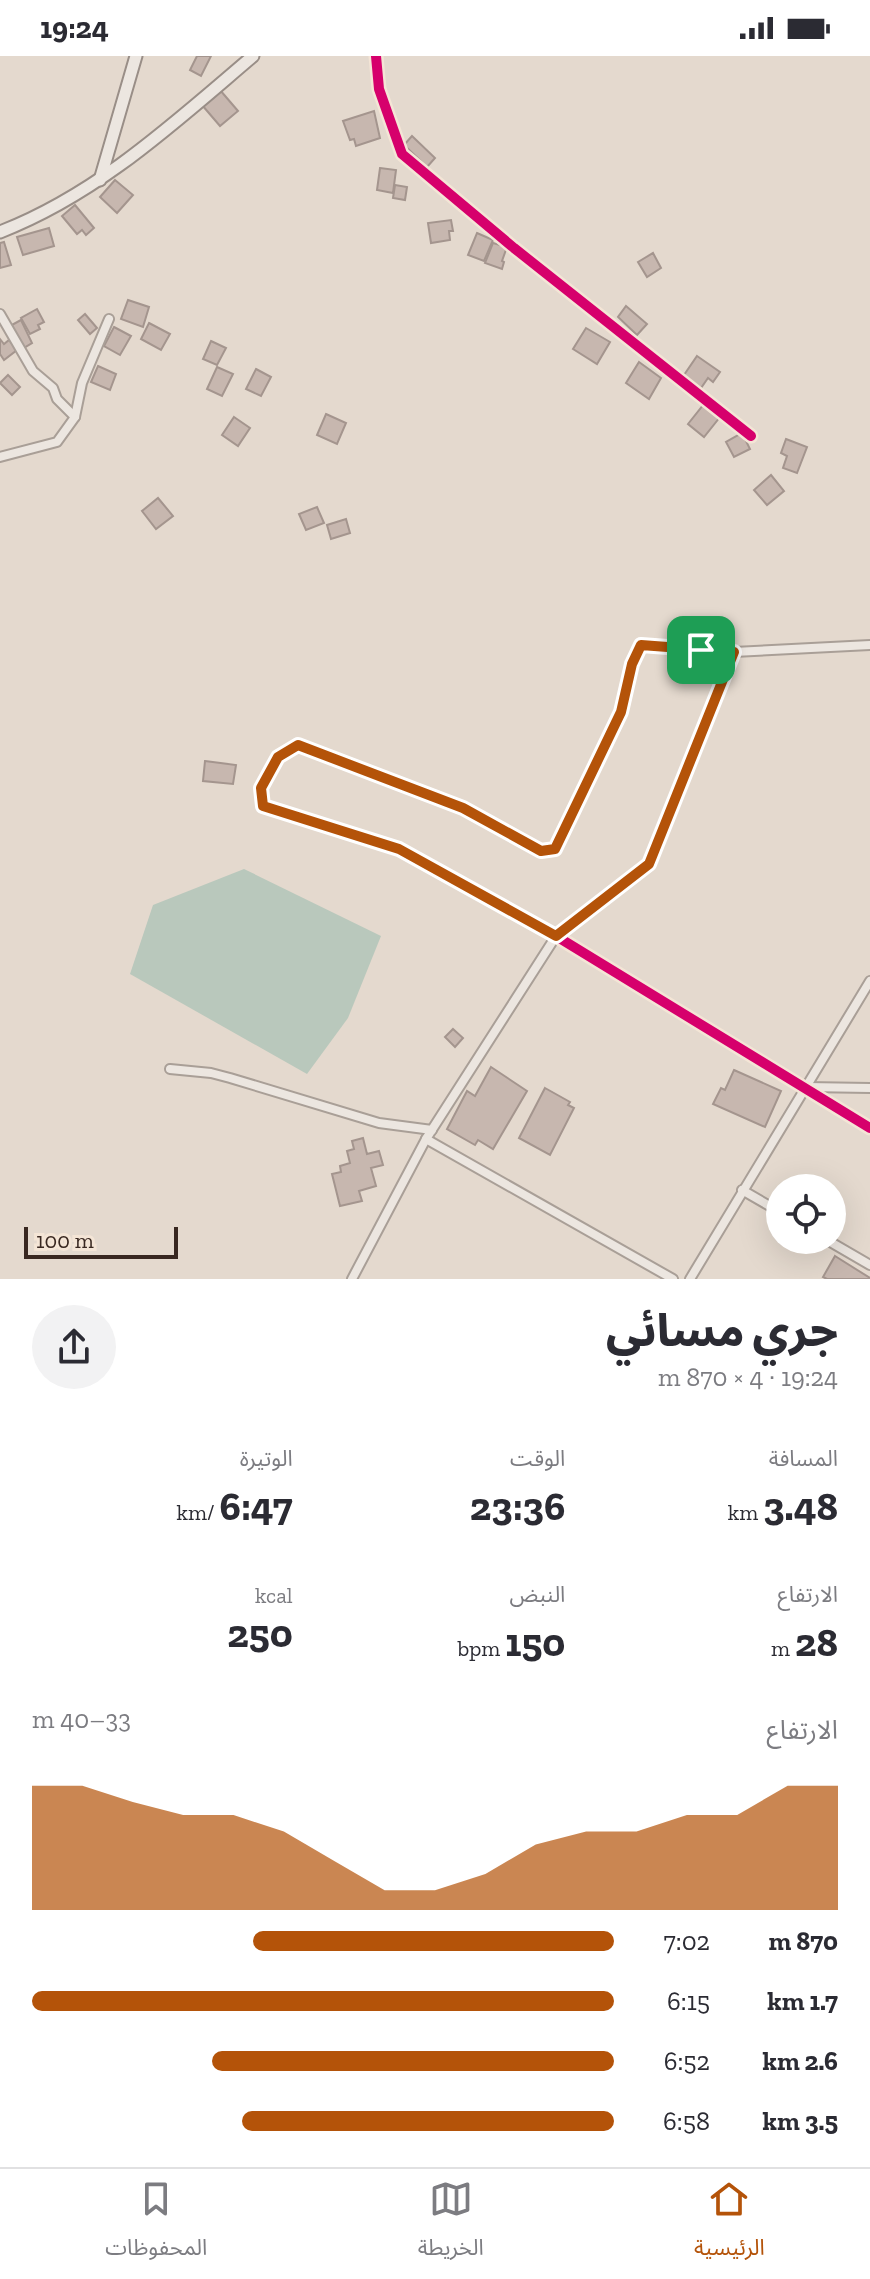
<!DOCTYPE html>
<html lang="ar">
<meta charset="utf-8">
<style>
:root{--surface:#fff;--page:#f2f2f3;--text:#2b2b33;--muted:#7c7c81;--line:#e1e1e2;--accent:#b45309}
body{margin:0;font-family:"Zilla Slab","Noto Sans Arabic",serif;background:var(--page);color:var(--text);direction:rtl;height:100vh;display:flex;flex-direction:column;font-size:30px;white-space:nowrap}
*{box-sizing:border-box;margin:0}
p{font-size:26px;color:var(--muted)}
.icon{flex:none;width:44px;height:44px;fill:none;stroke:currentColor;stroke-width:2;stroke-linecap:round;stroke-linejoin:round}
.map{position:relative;height:1223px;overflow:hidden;direction:ltr}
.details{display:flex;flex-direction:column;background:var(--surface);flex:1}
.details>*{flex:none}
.controls{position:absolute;left:766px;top:1118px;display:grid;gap:16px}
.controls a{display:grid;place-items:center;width:80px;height:80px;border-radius:50%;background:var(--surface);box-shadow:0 8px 32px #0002;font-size:40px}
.scale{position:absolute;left:24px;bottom:20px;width:154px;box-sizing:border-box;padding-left:8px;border:4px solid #382720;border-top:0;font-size:22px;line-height:28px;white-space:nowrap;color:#382720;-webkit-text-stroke:6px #f4e5d6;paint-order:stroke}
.pin{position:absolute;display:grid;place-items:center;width:68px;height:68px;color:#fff;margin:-34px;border-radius:16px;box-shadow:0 4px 12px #0006}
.round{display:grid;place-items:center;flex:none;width:84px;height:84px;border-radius:42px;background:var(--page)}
.headline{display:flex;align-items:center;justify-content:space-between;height:136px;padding:0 32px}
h1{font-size:44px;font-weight:800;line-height:60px}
.stats{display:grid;grid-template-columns:repeat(3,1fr);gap:12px;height:136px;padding:8px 32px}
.stats div{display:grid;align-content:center}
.stats b{font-size:40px;font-weight:800}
.stats small{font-size:22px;font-weight:400}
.stats p{font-size:22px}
.chart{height:224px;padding:16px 32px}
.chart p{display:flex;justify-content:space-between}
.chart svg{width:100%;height:144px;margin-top:8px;fill:var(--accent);opacity:.7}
ul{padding:0 32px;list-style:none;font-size:26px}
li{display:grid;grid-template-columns:128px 96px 1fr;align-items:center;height:60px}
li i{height:20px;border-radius:10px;background:var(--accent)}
.status{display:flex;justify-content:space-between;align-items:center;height:56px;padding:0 40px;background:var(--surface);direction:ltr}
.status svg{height:22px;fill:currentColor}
.tabs{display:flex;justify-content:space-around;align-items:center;height:112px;border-top:2px solid var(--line);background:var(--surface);font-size:22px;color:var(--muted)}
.tabs a{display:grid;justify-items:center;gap:4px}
.tabs .active{color:var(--accent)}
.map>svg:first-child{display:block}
.water{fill:#b9c8bc}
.building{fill:#c7b7af;stroke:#a4958e;stroke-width:2}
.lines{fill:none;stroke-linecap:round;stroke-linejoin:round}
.street-casing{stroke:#a99f97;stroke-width:12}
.secondary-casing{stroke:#998e87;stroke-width:15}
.street{stroke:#ece6e0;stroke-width:8}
.secondary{stroke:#ece6e0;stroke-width:11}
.cycleway-casing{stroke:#f4e5d6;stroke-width:15}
.cycleway{stroke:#d6006c;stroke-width:10}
.route-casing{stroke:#fff;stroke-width:16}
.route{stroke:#b45309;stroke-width:10}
</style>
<div class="status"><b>19:24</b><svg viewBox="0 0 49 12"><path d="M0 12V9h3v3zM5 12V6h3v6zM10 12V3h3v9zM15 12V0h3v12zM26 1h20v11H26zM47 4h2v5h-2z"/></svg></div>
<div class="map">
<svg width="870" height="1223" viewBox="0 0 870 1223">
<rect width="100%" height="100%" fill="#e4d9ce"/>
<polygon class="water" points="244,813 381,880 348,962 307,1018 130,918 153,849"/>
<g class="building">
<polygon points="197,0 211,0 201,20 190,14"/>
<polygon points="220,34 238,55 220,70 202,49"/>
<polygon points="374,55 380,82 356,90 354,83 350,84 343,65"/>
<polygon points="412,80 435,102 427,111 404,89"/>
<polygon points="380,112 396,114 393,137 377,134"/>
<polygon points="115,124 133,139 117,157 100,141"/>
<polygon points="395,129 407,131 405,144 393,142"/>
<polygon points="75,149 94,172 86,179 82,174 77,178 62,160"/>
<polygon points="451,164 453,175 449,175 450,184 431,187 428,167"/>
<polygon points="49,172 54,190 23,199 17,181"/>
<polygon points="477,177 493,184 484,205 468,199"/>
<polygon points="4,186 11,209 0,212 0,187"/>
<polygon points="501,186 508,188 502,205 504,206 502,213 485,207 493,187 500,189"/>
<polygon points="653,197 661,212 647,221 638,206"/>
<polygon points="128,244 149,251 143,271 121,263"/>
<polygon points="626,250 647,268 637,279 618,261"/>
<polygon points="37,253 44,266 38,269 40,273 30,278 21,262"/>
<polygon points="85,258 97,272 90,278 78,264"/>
<polygon points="21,264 32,287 22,293 10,270"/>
<polygon points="149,267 170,278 161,294 141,283"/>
<polygon points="114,271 131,280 120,299 104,290"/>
<polygon points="586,272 610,286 597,308 573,293"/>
<polygon points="0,283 4,288 9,284 17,294 4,304 0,298"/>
<polygon points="211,285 226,292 217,309 203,303"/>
<polygon points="697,300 720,316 713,326 708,322 701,332 684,319"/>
<polygon points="639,306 661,322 649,343 626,327"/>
<polygon points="98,310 116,318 110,334 91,326"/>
<polygon points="217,311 233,318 222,340 207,333"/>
<polygon points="256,313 271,321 261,340 246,333"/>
<polygon points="8,319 20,331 12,339 0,327"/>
<polygon points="704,348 720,361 704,381 688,368"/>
<polygon points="326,358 346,367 337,388 317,379"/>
<polygon points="234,361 250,372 238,390 222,379"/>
<polygon points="742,377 750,393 734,401 726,386"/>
<polygon points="786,383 807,391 797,417 783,412 787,400 781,397"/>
<polygon points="771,419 784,435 767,449 754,434"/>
<polygon points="158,442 173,460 156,473 142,455"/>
<polygon points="317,451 324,467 306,474 299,458"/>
<polygon points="346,463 350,477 331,483 327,469"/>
<polygon points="205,705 236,709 233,728 203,725"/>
<polygon points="453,973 463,982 455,991 445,981"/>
<polygon points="491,1011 527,1035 493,1093 478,1084 475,1089 447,1073 467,1035 475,1040"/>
<polygon points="734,1014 781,1035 765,1071 713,1048 721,1032 725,1034"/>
<polygon points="545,1032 570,1046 568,1049 574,1052 550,1099 519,1082"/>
<polygon points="363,1082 367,1098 379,1095 383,1109 371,1112 376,1130 359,1135 362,1145 340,1150 332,1118 341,1116 340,1110 350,1107 347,1095 354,1093 352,1085"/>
<polygon points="835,1200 870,1222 870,1223 827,1223 823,1221"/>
</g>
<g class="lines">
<defs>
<g id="street">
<polyline points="376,0 379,33 402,98 514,192 751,380"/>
<polyline points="0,258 33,315 53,332 57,343 75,361"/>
<polyline points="0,401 57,386 75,361 82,327 109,263"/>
<polyline points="734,596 641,589 632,608 621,656 555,793 541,795 463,752 298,689 278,701 261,732 263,750 399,793 556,880 870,1072"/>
<polyline points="170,1013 211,1017 230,1022 379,1067 432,1074"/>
<polyline points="806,1031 870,1032"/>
<polyline points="426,1083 673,1223"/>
<polyline points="742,1134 780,1156"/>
<polyline points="827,1184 870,1209"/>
<polyline points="352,1223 426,1083 556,880 649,808 734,596 870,589"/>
<polyline points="690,1223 870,925"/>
</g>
<g id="secondary">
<polyline points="100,124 136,0"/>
<path d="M0 176C98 138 174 67 253 0"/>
</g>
</defs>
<use href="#street" class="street-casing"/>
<use href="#secondary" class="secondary-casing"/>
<use href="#street" class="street"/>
<use href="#secondary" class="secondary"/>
<defs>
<g id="cycleway">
<polyline points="376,0 379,33 402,98 514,192 751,380"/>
<polyline points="734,596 641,589 632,608 621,656 555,793 541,795 463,752 298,689 278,701 261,732 263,750 399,793 556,880 870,1072"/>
</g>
</defs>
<use href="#cycleway" class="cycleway-casing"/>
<use href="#cycleway" class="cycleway"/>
</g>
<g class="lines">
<defs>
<polygon id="route" points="641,589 734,596 649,808 556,880 399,793 263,750 261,732 278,701 298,689 463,752 541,795 555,793 621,656 632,608"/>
</defs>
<use href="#route" class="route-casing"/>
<use href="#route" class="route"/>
</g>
</svg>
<div class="controls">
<a><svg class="icon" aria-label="locate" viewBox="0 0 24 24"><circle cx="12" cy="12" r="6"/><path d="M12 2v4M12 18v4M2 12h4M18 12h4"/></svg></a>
</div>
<div class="scale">100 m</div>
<div class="pin" style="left:701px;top:594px;background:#1e9e55"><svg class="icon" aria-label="arrive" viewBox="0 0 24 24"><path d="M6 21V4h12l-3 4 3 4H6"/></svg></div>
</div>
<section class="details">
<div class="headline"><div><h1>جري مسائي</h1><p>19:24 · 4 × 870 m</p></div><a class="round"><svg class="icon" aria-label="share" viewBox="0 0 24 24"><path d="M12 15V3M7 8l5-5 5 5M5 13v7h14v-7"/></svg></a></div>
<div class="stats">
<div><p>المسافة</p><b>3.48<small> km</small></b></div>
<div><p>الوقت</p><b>23:36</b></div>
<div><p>الوتيرة</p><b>6:47<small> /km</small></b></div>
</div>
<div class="stats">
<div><p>الارتفاع</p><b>28<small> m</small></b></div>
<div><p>النبض</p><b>150<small> bpm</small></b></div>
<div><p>kcal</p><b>250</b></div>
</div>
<div class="chart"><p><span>الارتفاع</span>33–40 m</p>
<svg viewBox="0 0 160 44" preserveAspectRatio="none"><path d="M0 44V6L10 6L20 11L30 15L40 15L50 20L60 29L70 38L80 38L90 33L100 24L110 20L120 20L130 15L140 15L150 6L160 6V44z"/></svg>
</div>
<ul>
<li><b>870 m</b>7:02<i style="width:62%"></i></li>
<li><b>1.7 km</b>6:15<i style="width:100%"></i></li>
<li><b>2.6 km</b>6:52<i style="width:69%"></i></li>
<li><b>3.5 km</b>6:58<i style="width:64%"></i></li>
</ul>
</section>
<nav class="tabs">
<a class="active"><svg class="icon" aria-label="home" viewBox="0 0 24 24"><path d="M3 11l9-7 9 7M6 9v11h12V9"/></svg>الرئيسية</a>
<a><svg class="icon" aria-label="map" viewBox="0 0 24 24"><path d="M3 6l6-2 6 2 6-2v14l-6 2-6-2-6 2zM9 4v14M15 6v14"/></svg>الخريطة</a>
<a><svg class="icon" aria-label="saved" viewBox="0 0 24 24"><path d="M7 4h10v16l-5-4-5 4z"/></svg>المحفوظات</a>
</nav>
